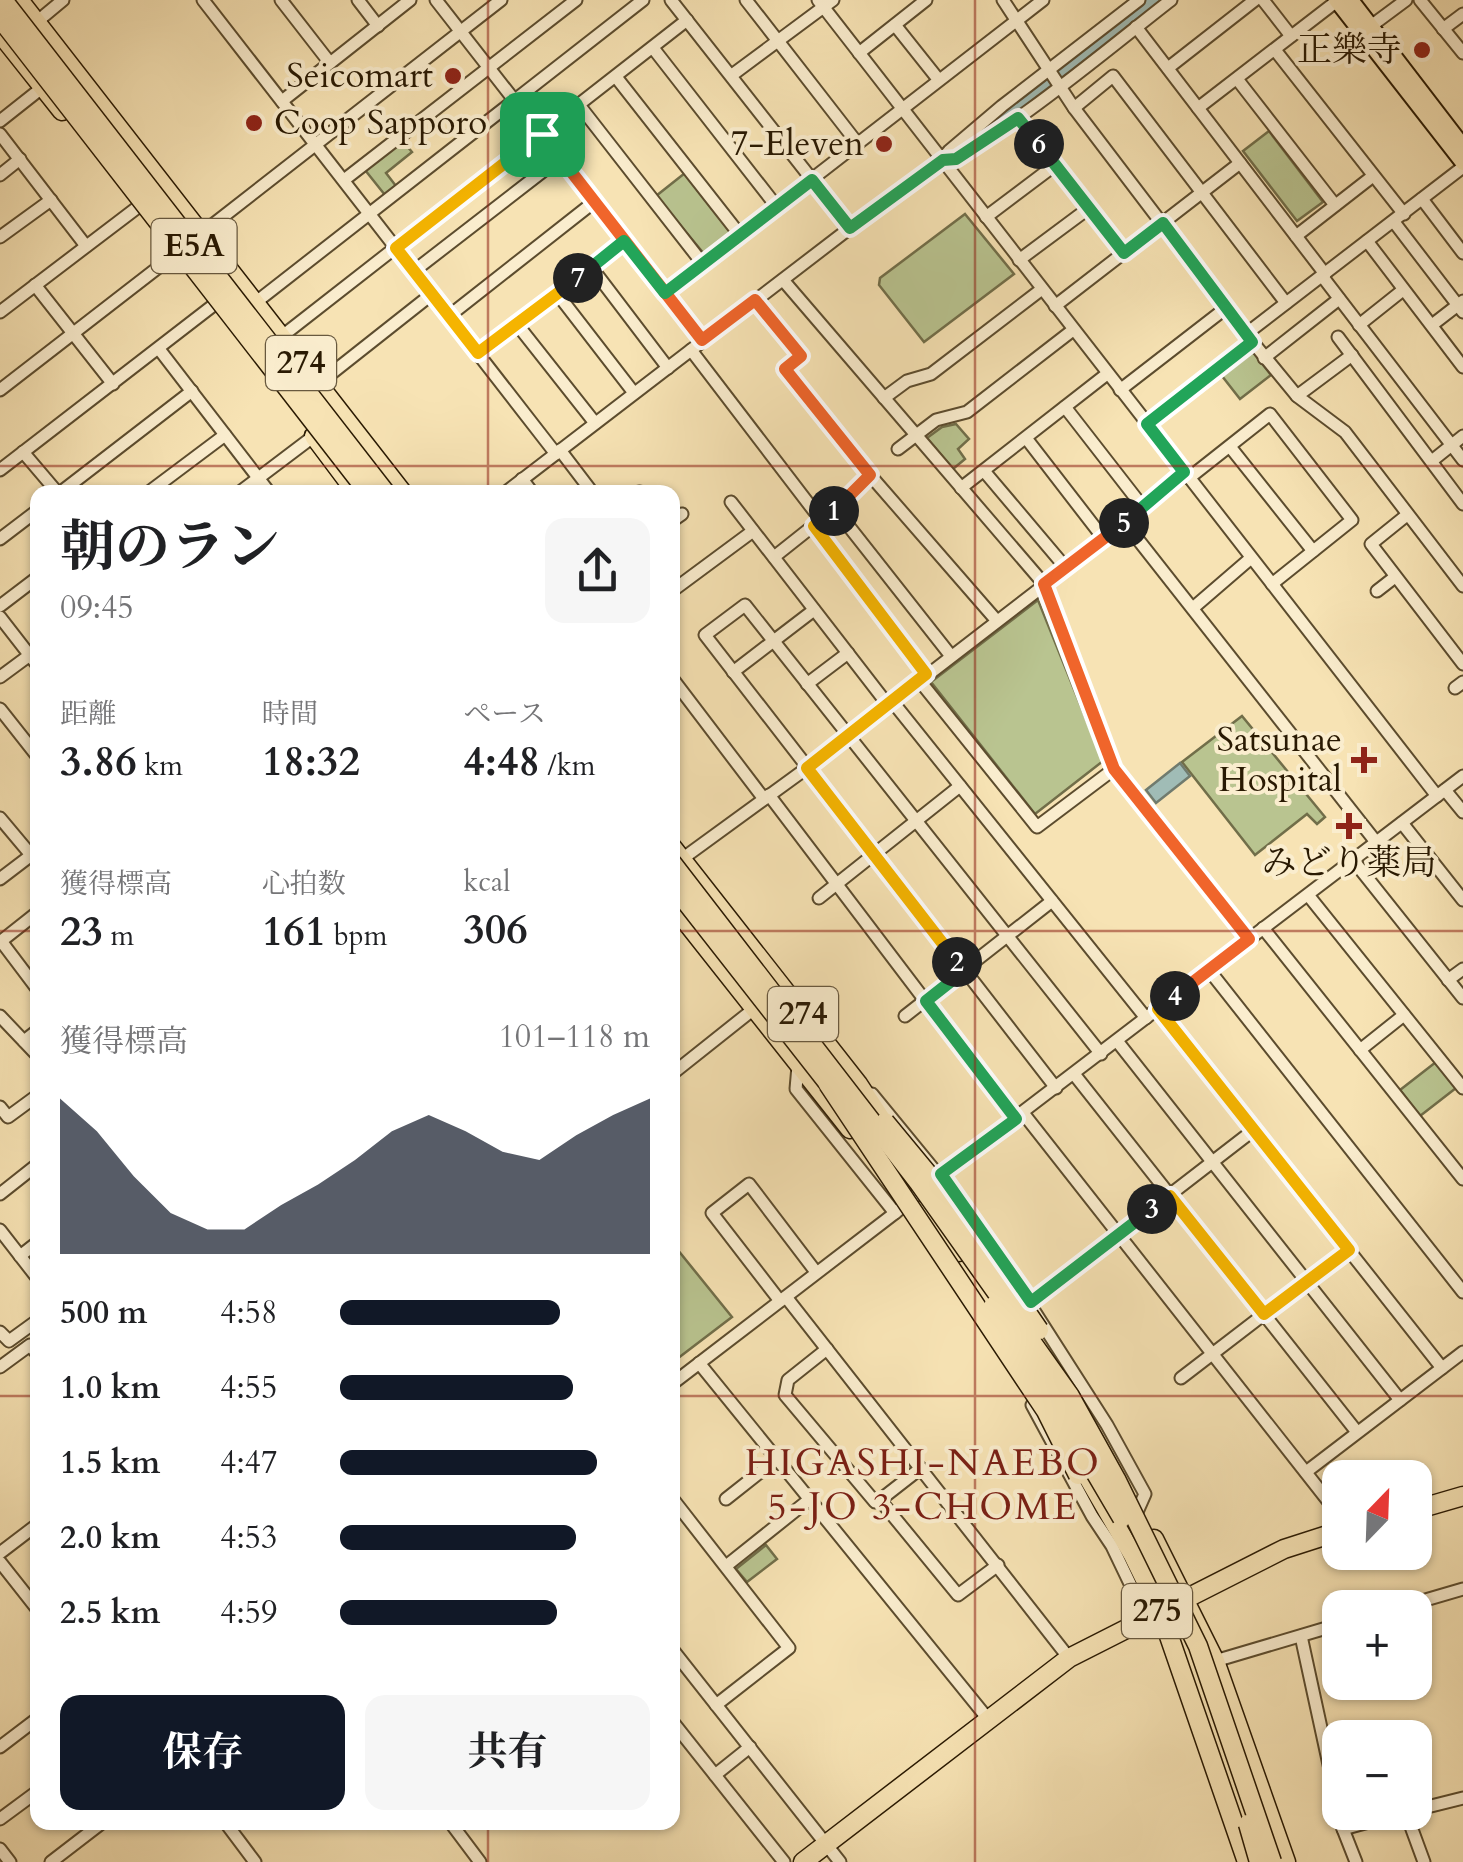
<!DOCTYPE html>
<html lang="ja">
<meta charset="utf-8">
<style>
:root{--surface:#fff;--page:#f6f6f6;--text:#202124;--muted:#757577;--accent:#111827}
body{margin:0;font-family:Cardo,"Noto Serif JP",serif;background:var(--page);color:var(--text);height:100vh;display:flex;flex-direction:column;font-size:38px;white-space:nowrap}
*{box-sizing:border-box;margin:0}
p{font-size:32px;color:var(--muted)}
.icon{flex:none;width:55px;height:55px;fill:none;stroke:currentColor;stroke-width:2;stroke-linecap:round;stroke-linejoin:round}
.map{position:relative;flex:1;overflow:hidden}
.side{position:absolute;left:30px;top:485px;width:650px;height:1345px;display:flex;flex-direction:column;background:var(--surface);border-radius:20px;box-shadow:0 2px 8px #0004}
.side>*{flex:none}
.needle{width:65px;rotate:23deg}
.controls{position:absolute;left:1322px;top:1460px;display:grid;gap:20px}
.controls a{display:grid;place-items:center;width:110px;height:110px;border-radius:20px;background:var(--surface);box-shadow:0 2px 8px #0004;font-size:50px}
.pin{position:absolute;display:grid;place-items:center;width:85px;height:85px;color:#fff;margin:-42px;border-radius:20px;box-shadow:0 5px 15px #0006}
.km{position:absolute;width:50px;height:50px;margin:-25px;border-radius:50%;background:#222;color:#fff;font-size:28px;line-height:50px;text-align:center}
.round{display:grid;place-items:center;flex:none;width:105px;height:105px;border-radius:20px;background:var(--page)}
.head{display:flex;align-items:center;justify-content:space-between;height:170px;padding:0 30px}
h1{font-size:55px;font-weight:700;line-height:75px}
.figures{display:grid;grid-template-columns:repeat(3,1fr);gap:15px;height:170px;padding:10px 30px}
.figures div{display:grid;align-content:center}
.figures b{font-size:42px;font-weight:700}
.figures small{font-size:28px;font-weight:400}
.figures p{font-size:28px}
.chart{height:280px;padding:20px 30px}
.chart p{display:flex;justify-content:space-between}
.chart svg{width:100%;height:180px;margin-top:10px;fill:var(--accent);opacity:.7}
.button{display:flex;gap:20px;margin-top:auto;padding:20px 30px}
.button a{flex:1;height:115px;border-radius:20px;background:var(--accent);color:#fff;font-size:40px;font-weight:700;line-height:115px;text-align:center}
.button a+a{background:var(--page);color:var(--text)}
ul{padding:0 30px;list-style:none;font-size:32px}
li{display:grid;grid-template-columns:160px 120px 1fr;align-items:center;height:75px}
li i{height:25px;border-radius:12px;background:var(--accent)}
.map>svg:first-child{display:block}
.green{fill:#b9c490;stroke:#716e49;stroke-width:2.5}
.water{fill:#a0bcb6;stroke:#707b6e;stroke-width:2.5}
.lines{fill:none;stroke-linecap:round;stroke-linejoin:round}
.river{stroke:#a0bcb6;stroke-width:15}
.minor-casing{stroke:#5c4c2e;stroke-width:15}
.major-casing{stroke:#291902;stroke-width:18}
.highway-casing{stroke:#291902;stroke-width:21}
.minor{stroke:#faedce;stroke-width:11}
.major{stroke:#f7e3b4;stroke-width:14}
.highway{stroke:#f7e3b4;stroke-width:18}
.highway-bridge-casing{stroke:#291902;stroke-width:21;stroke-linecap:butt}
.highway-bridge{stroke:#f7e3b4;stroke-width:18}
.split-1-casing{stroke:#fff;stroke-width:20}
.split-2-casing{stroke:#fff;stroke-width:20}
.split-3-casing{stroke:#fff;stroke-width:20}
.split-4-casing{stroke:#fff;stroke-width:20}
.split-5-casing{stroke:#fff;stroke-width:20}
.split-6-casing{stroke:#fff;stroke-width:20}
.split-7-casing{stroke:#fff;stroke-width:20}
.split-8-casing{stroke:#fff;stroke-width:20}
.split-1{stroke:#f0652b;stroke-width:12}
.split-2{stroke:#f5b400;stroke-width:12}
.split-3{stroke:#22a559;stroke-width:12}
.split-4{stroke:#f5b400;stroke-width:12}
.split-5{stroke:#f0652b;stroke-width:12}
.split-6{stroke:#22a559;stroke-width:12}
.split-7{stroke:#22a559;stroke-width:12}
.split-8{stroke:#f5b400;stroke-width:12}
.grid{fill:none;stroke:#8f2418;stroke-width:2.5;stroke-opacity:0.55}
.poi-dot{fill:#8f2418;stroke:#faedce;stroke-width:4}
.labels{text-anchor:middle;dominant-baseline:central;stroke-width:8;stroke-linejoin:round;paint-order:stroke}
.shield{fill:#faedce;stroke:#68593f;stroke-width:2.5}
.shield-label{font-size:32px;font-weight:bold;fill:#291902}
.poi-label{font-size:35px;fill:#291902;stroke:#faedce;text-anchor:end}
.neighbourhood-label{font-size:38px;letter-spacing:2.5px;fill:#7a1f14;stroke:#faedce}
</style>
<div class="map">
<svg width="1463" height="1862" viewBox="0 0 1463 1862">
<rect width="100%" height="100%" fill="#f7e3b4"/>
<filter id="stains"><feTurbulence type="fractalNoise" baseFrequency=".002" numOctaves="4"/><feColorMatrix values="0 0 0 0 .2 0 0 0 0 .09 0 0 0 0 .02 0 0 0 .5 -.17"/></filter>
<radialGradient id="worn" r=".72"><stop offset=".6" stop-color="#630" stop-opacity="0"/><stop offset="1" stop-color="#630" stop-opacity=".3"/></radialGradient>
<g class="green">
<polygon points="1269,131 1323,202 1297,221 1243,151"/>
<polygon points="402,140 412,152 386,173 396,186 385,195 365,170"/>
<polygon points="685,173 730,231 731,235 705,255 656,196"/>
<polygon points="965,214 1014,274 924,342 879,285 880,278"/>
<polygon points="1253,352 1271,375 1240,399 1222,376"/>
<polygon points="956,424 969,439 958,449 965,459 953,469 927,438 942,427"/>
<polygon points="1038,600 1103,761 1035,814 931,682"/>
<polygon points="1242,716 1325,817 1317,824 1307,814 1255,855 1182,762"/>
<polygon points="1436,1062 1456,1088 1420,1116 1400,1090"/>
<polygon points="673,1244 732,1317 673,1362 672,1362"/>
<polygon points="766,1545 777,1559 747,1582 736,1569"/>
</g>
<polygon class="water" points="1180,763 1190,776 1156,803 1146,790"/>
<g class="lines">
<polyline class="river" points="1003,117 1153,0"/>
<defs>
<g id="minor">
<polyline points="203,0 556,454"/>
<polyline points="281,0 330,63"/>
<polyline points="358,0 378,26"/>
<polyline points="436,0 702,341"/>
<polyline points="671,0 850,228"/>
<polyline points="746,0 858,144"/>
<polyline points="818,0 1437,796"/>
<polyline points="1003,0 1074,108 1246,334 1297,396"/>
<polyline points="1263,0 1291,36"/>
<polyline points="1420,0 1463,53"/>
<polyline points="33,25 63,0"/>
<polyline points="895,25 938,79"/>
<polyline points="1371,26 1406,0"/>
<polyline points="1136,27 1325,274"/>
<polyline points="1443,29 1463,14"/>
<polyline points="653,48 777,207"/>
<polyline points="1275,50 1404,214"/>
<polyline points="859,53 926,0"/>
<polyline points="1168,68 1255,0"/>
<polyline points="732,75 833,0"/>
<polyline points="616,77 740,235"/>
<polyline points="1237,79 1335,205"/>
<polyline points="282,101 410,0"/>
<polyline points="579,105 703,264"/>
<polyline points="1074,108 1113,76 1286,303"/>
<polyline points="1198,108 1337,1"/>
<polyline points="1018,117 1124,253"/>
<polyline points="0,121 43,87"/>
<polyline points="0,134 86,246"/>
<path d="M943 160C983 155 1130 31 1171 0"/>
<polyline points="0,175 20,159"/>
<polyline points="344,180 576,0"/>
<polyline points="1422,199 1463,253"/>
<polyline points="986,217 1055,165"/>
<polyline points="1394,222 1463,312"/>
<polyline points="1296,236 1373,176"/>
<polyline points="0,237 51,200"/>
<polyline points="197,237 501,0"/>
<polyline points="1367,241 1463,367"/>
<polyline points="1019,260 1089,208"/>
<polyline points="592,268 668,368"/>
<polyline points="414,271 560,158"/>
<polyline points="1322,276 1463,460"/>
<polyline points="783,280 1044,584 1114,769 1249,939"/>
<polyline points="35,285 113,384"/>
<polyline points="556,292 634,393"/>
<polyline points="665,293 1043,0"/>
<polyline points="755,301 801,356 785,369 870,475 997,621"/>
<polyline points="255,303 643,0"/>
<polyline points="1055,306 1240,163"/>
<polyline points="0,312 138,207"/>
<polyline points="449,316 594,202"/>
<polyline points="516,323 595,423"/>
<polyline points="1359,325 1403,290"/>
<polyline points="1432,325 1463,301"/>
<polyline points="1246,334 1463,167"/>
<polyline points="281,337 687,20"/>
<polyline points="1338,337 1463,504"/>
<polyline points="159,349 269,492"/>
<polyline points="691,350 821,520"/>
<polyline points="478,353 625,241"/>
<polyline points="1352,355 1297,396 1345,432 1463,586"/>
<polyline points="1264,358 1339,299"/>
<polyline points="318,384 432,294"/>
<polyline points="0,390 182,249"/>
<polyline points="1120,390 1226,308"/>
<polyline points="884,398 907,381 931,374 1042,289"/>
<polyline points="1065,407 1142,506"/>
<polyline points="1147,425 1252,342"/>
<polyline points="1026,438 1104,539"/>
<polyline points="1231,448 1313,551"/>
<polyline points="898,449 936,420 967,412 1073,330"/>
<polyline points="560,450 592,492"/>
<polyline points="23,452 57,492"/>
<polyline points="1433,460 1463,436"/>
<polyline points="0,470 215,304"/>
<polyline points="984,471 1066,568"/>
<polyline points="1189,478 1270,414 1352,520 1272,584"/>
<polyline points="522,479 532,492"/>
<polyline points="961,488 1107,374"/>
<polyline points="61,492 192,391"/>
<polyline points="149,492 225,435"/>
<polyline points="240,492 314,436"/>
<polyline points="506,492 850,228 935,167 949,151 1002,106 1139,0"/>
<polyline points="639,492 640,492"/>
<polyline points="731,502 888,705"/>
<polyline points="836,510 951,656"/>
<polyline points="833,512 870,475"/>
<polyline points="1407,515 1371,544 1463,664"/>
<polyline points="672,521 682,514"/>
<polyline points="1125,523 1376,842"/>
<polyline points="814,526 927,674"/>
<polyline points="0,539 38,510"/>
<polyline points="774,557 818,522"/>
<polyline points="672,591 753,531"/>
<polyline points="1377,591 1395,577"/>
<polyline points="0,606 38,577"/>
<polyline points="1193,608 1251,558"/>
<polyline points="0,617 38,666"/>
<polyline points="733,672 814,610"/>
<polyline points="0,677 38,649"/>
<polyline points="672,678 764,799"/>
<polyline points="919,680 1037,827 1114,769"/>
<polyline points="807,684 848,653"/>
<polyline points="1455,688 1463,682"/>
<polyline points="892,701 1146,1018"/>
<polyline points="0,709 38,757"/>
<polyline points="1445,790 1463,812"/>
<polyline points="769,795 1015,1119"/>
<polyline points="0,818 31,855"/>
<polyline points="1402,823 1463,900"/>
<polyline points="682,859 807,768 1125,523 1184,472"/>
<polyline points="1353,860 1463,998"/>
<polyline points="0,879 38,850"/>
<polyline points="1308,895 1463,1088"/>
<polyline points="819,898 960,786"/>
<polyline points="1263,928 1463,1179"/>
<polyline points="1,941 38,990"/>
<polyline points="0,942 38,912"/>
<polyline points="1209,970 1463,1292"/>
<polyline points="1448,980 1463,969"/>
<polyline points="1158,1009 1442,1368"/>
<polyline points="0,1016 38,1056"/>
<polyline points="905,1016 1052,901"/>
<polyline points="24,1041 38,1030"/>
<polyline points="1117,1041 1400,1400"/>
<polyline points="1360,1050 1404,1015"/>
<polyline points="798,1066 796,1089 895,1213"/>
<polyline points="672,1074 755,1008"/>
<polyline points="1074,1074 1357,1432"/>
<polyline points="1056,1088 705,635 745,605 1101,1054"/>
<polyline points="872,1094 958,1199"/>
<polyline points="0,1107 8,1117 38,1095"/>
<polyline points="1023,1113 1340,1516"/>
<polyline points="0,1194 38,1164"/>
<polyline points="0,1230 38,1279"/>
<polyline points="20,1256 38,1242"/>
<polyline points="1006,1267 1107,1425 1145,1494 1137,1512"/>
<polyline points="786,1297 1069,1658"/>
<polyline points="780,1301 712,1213 749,1184 816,1272"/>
<polyline points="1031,1302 1255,1129"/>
<polyline points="0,1332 9,1341 38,1320"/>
<polyline points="827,1349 788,1380 785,1395 875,1502 880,1500"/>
<polyline points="699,1363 988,1719"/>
<polyline points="0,1367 30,1345 38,1355"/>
<polyline points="1181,1378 1349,1249"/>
<polyline points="672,1384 895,1213 941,1174 1463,776"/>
<polyline points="1032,1405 1092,1516 1112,1546 1135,1594 1142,1604 1160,1610"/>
<polyline points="921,1468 880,1500 958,1595 998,1565"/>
<polyline points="1306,1472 1463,1352"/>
<polyline points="672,1498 789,1648 716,1705"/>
<polyline points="726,1499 778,1458"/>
<polyline points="0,1553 38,1524"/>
<polyline points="0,1562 38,1610"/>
<polyline points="726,1566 810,1499"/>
<polyline points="1398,1608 1463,1589"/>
<polyline points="1301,1636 1343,1829 1356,1862"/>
<polyline points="672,1649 840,1862"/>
<polyline points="1215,1661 1340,1624"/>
<polyline points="672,1721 784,1862"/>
<polyline points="0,1747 38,1718"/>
<polyline points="715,1775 750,1747"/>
<polyline points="1415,1810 1463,1798"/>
<polyline points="1406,1813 1424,1862"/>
<polyline points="0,1819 38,1791"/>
<polyline points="225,1822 255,1862"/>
<polyline points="450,1822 480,1862"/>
<polyline points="1343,1829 1406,1812"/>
<polyline points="0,1849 10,1862"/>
<polyline points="51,1862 103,1822"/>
</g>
<g id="major">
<polyline points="1336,0 1463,163"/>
<polyline points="1351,0 1463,146"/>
</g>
<g id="highway">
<polyline points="19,0 402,492"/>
<polyline points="0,33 62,111"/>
<polyline points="314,436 356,492"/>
<polyline points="672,847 858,1084 892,1136"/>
<polyline points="672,904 850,1129"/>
<polyline points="962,1271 997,1319"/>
<polyline points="1082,1467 1133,1555 1160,1610 1247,1862"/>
<polyline points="1415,1510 1463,1496"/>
<polyline points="1154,1539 1215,1661 1286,1862"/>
<polyline points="803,1862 1069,1658 1284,1549 1340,1531"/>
</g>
</defs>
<use href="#minor" class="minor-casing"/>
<use href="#major" class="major-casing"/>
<use href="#highway" class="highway-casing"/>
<use href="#minor" class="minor"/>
<use href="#major" class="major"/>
<use href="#highway" class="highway"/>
<defs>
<g id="highway-bridge">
<polyline points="3,0 385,492"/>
<polyline points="0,18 368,492"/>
<polyline points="672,863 919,1183 1070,1396 1116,1479 1198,1646 1272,1862"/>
<polyline points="672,884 835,1092"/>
<polyline points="828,1084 1046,1411 1078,1475"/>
<polyline points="885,1122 952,1203 1039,1330"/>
<polyline points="993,1306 1021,1346 1122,1518"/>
<polyline points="1248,1824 1259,1862"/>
</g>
</defs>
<use href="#highway-bridge" class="highway-bridge-casing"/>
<use href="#highway-bridge" class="highway-bridge"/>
</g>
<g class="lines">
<defs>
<polyline id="split-1" points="542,134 702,340 755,300 801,356 785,369 870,475 834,511"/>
<polyline id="split-2" points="834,511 814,526 926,674 807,768 957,962"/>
<polyline id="split-3" points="957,962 964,971 926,1001 1016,1119 941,1174 1031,1302 1152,1209"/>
<polyline id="split-4" points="1152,1209 1170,1196 1264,1314 1349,1250 1158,1009 1175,996"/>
<polyline id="split-5" points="1124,523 1044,584 1114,769 1249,939 1175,996"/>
<polyline id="split-6" points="1039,144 1124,253 1163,223 1252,342 1147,424 1184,472 1124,523"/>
<polyline id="split-7" points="578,278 624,241 665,293 812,180 850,228 943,160 956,159 1018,118 1039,144"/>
<polyline id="split-8" points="542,134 396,248 478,353 578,278"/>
</defs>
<use href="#split-1" class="split-1-casing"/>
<use href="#split-2" class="split-2-casing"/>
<use href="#split-3" class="split-3-casing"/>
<use href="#split-4" class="split-4-casing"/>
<use href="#split-5" class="split-5-casing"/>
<use href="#split-6" class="split-6-casing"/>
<use href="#split-7" class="split-7-casing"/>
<use href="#split-8" class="split-8-casing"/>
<use href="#split-1" class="split-1"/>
<use href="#split-2" class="split-2"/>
<use href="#split-3" class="split-3"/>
<use href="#split-4" class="split-4"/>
<use href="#split-5" class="split-5"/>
<use href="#split-6" class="split-6"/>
<use href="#split-7" class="split-7"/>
<use href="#split-8" class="split-8"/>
</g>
<path class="grid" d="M488 0V492M975 0V1862M0 466H1463M0 931H38M672 931H1463M0 1396H38M672 1396H1463M488 1822V1862"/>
<g class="poi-dot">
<circle cx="1422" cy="50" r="10"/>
<circle cx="453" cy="76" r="10"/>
<circle cx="254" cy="123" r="10"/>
<circle cx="884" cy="144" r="10"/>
<path d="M1359 745h10v10h10v10h-10v10h-10v-10h-10v-10h10z"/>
<path d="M1344 811h10v10h10v10h-10v10h-10v-10h-10v-10h10z"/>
</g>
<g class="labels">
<g class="shield">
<rect x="151.5" y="219" width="85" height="54" rx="8"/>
<rect x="266" y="336" width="70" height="54" rx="8"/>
<rect x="768" y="987" width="70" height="54" rx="8"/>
<rect x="1122" y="1584" width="70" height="54" rx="8"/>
</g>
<g class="shield-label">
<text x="194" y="246">E5A</text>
<text x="301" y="363">274</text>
<text x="803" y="1014">274</text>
<text x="1157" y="1611">275</text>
</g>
<g class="poi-label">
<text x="1402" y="50">正樂寺</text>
<text x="433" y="76">Seicomart</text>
<text x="274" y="123" text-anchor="start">Coop Sapporo</text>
<text x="864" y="144">7-Eleven</text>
<text x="1342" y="740">Satsunae<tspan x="1342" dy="40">Hospital</tspan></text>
<text x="1349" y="863" text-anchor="middle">みどり薬局</text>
</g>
<g class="neighbourhood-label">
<text x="923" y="1463">HIGASHI-NAEBO<tspan x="923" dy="44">5-JO 3-CHOME</tspan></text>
</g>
</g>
<rect width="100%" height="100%" filter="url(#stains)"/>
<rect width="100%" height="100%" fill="url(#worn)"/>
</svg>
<div class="controls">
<a><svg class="needle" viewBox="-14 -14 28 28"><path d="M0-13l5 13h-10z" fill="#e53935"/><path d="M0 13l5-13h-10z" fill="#757577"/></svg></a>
<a>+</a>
<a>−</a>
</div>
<div class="pin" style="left:542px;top:134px;background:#1e9e55"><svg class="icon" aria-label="arrive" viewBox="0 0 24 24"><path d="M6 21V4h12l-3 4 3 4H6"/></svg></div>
<b class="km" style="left:834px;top:511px">1</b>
<b class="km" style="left:957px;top:962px">2</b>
<b class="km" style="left:1152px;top:1209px">3</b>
<b class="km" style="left:1175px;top:996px">4</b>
<b class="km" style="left:1124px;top:523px">5</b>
<b class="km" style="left:1039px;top:144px">6</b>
<b class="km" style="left:578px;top:278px">7</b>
<section class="side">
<div class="head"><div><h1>朝のラン</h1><p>09:45</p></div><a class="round"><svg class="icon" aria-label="share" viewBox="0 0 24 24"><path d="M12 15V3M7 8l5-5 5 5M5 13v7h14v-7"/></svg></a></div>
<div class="figures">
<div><p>距離</p><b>3.86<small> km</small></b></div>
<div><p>時間</p><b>18:32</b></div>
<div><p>ペース</p><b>4:48<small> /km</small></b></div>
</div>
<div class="figures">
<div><p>獲得標高</p><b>23<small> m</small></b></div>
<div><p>心拍数</p><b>161<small> bpm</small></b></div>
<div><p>kcal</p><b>306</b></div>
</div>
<div class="chart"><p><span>獲得標高</span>101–118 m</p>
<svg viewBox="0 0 160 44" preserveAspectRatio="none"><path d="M0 44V6L10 14L20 25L30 34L40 38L50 38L60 32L70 27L80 21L90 14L100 10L110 14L120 19L130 21L140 15L150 10L160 6V44z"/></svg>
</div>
<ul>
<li><b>500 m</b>4:58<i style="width:71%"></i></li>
<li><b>1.0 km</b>4:55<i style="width:75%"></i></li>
<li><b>1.5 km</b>4:47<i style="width:83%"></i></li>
<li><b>2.0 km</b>4:53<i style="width:76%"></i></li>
<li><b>2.5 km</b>4:59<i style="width:70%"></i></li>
</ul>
<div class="button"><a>保存</a><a>共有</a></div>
</section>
</div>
